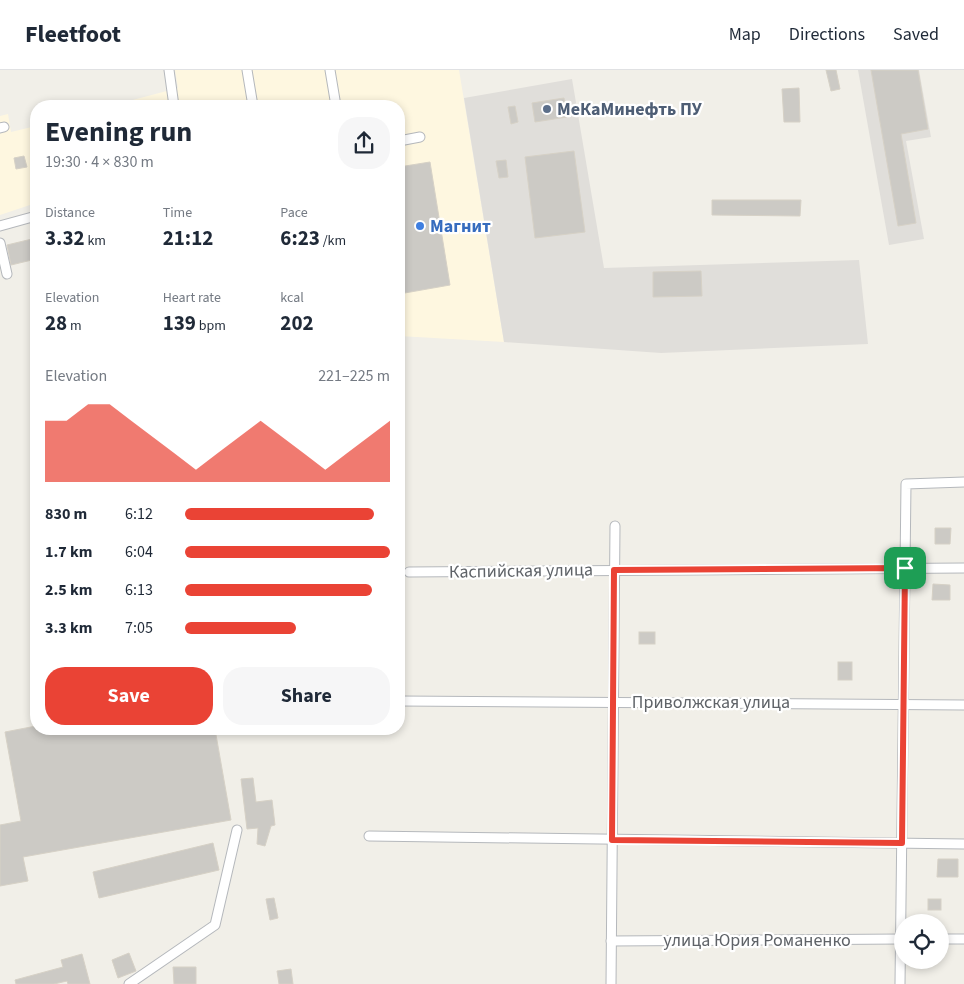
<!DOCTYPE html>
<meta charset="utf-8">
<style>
:root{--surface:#fff;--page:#f6f6f7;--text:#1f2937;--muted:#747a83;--line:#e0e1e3;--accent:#ea4335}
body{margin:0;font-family:"Source Sans 3",sans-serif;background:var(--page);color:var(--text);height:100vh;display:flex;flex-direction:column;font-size:19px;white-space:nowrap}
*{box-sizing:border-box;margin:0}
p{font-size:16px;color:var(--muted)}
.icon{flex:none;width:28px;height:28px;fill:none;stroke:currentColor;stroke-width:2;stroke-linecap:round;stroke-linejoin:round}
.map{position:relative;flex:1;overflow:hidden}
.sheet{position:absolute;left:30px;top:30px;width:375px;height:635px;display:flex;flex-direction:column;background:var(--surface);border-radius:20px;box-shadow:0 2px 8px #0003}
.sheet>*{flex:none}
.buttons{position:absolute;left:894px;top:844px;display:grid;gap:10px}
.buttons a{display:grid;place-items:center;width:55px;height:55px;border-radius:50%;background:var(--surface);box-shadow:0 2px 8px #0003;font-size:25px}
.pin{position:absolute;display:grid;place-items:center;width:42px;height:42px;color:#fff;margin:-21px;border-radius:10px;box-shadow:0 2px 8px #0006}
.round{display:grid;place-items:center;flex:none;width:52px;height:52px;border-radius:20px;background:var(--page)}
.summary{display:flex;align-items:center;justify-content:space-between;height:85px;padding:0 15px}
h1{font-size:28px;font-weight:700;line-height:38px}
.figures{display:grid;grid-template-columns:repeat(3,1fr);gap:8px;height:85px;padding:5px 15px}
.figures div{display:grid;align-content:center}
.figures b{font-size:21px;font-weight:700}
.figures small{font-size:14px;font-weight:400}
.figures p{font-size:14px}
.chart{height:140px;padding:10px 15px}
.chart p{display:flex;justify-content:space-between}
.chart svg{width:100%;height:90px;margin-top:5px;fill:var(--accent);opacity:.7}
.action{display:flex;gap:10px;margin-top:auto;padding:10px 15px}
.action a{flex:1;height:58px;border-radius:20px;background:var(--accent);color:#fff;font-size:20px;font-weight:700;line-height:58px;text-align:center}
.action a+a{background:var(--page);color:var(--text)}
ul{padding:0 15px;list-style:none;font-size:16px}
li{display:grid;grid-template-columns:80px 60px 1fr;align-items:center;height:38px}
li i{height:12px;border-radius:6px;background:var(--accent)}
header{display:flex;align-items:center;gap:30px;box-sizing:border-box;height:70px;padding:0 25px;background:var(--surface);border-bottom:1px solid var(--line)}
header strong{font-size:24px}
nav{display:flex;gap:28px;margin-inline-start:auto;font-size:18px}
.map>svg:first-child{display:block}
.commercial{fill:#fef7e0}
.industrial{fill:#e0deda}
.building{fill:#cccac5;stroke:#d6d1c6}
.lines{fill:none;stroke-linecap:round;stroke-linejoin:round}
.minor-casing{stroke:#b5b8bc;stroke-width:11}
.minor{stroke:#fff;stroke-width:9}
.route-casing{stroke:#fff;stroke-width:10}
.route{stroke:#ea4335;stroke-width:6}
.service-dot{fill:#5c6f8a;stroke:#fff;stroke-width:2}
.shop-dot{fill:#3f7fe0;stroke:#fff;stroke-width:2}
.labels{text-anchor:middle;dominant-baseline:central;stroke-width:4.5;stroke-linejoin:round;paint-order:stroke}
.service-label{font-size:18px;font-weight:bold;fill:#4e5e75;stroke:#fff;text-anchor:start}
.shop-label{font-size:18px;font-weight:bold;fill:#366cbe;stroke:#fff;text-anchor:start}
.street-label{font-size:18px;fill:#5f6368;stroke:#fff}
</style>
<header>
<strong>Fleetfoot</strong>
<nav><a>Map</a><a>Directions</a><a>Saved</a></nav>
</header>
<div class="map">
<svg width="964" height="914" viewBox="0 0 964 914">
<rect width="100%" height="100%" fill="#f1efe8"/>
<g class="commercial">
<polygon points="175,0 459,0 504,272 399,266 399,36 110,36 178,18"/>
<polygon points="8,44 11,62 36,56 36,133 0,145 0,46"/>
</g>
<g class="industrial">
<polygon points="858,0 919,0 931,67 906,71 924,169 889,175"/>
<polygon points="572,9 604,198 859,190 868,274 661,283 504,272 464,28"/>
</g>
<g class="building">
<polygon points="826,0 836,0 840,19 831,21"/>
<polygon points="871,0 918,0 928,59 901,64 916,153 898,156"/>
<polygon points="799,18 800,52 784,52 782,19"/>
<polygon points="564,28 567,47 535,52 532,33"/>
<polygon points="515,36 518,52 511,54 508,37"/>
<polygon points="574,81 585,162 535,168 525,87"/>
<polygon points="24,86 27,97 16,99 14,88"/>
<polygon points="506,90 508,107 499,108 496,91"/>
<polygon points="430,92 450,215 399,224 399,97"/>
<polygon points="712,130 801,130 800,146 712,145"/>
<polygon points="36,168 36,189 11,195 7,175"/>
<polygon points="701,201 702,226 653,227 653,202"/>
<polygon points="935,458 951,458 950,474 935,474"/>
<polygon points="933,514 950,515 950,530 932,530"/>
<rect x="639" y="562" width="16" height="12"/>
<rect x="838" y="592" width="14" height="18"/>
<polygon points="36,656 36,659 215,659 231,750 23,787 28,811 0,816 0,755 21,751 5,662"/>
<polygon points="253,708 256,732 272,730 275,755 271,756 265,776 257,774 258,758 247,759 241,709"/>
<polygon points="213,773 219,800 99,828 93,802"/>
<polygon points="938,789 958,789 958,807 937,807"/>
<polygon points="274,828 278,848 270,850 266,829"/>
<rect x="928" y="829" width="13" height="11"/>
<polygon points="129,883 136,901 118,908 112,890"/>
<polygon points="82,884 90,914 68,914 67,911 54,914 16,914 15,910 63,897 61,890"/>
<polygon points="173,897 196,897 196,914 174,914"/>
<polygon points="291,899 293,914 279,914 277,901"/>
</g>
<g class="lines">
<defs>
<g id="minor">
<polyline points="169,0 174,36"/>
<polyline points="247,0 253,36"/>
<polyline points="330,0 336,36"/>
<polyline points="0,58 4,57"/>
<polyline points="399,71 420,67"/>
<polyline points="0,156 36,146"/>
<polyline points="0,173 7,204"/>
<polyline points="409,502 964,498"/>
<polyline points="399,631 964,635"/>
<polyline points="369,766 964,774"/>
<polyline points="940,869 964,869"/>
<polyline points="611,871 902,869"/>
<polyline points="129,914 215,855 237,760"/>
<polyline points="611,914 615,456"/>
<polyline points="900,914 906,414 964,412"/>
</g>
</defs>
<use href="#minor" class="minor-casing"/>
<use href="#minor" class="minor"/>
</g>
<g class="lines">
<defs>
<polygon id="route" points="905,498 902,773 612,770 614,500"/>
</defs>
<use href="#route" class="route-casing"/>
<use href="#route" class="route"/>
</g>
<circle class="service-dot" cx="547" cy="39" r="5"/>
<circle class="shop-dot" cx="420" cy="156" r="5"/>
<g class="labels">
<g class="service-label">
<text x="557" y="39">МеКаМинефть ПУ</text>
</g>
<g class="shop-label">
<text x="430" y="156">Магнит</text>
</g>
<g class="street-label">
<text transform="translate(521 501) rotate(-1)">Каспийская улица</text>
<text x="711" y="632">Приволжская улица</text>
<text x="757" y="870">улица Юрия Романенко</text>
</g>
</g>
</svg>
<div class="buttons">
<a><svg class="icon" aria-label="locate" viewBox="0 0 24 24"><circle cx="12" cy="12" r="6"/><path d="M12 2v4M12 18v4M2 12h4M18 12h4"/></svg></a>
</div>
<div class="pin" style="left:905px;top:498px;background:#1e9e55"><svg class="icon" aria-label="arrive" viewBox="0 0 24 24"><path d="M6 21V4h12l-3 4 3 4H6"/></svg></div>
<section class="sheet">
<div class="summary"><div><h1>Evening run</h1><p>19:30 · 4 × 830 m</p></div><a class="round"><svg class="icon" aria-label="share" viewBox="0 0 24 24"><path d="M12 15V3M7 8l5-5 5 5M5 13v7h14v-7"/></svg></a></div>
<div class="figures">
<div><p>Distance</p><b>3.32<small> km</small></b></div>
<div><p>Time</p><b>21:12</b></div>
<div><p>Pace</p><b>6:23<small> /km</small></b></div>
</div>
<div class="figures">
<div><p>Elevation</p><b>28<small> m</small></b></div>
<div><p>Heart rate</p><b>139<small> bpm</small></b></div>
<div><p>kcal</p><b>202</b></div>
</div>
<div class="chart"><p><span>Elevation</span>221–225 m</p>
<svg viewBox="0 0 160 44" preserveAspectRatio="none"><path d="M0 44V14L10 14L20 6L30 6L40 14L50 22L60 30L70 38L80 30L90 22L100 14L110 22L120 30L130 38L140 30L150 22L160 14V44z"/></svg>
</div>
<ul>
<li><b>830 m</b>6:12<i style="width:92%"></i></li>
<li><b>1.7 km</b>6:04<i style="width:100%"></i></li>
<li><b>2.5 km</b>6:13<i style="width:91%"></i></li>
<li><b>3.3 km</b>7:05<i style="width:54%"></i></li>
</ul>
<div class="action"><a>Save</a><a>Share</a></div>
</section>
</div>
